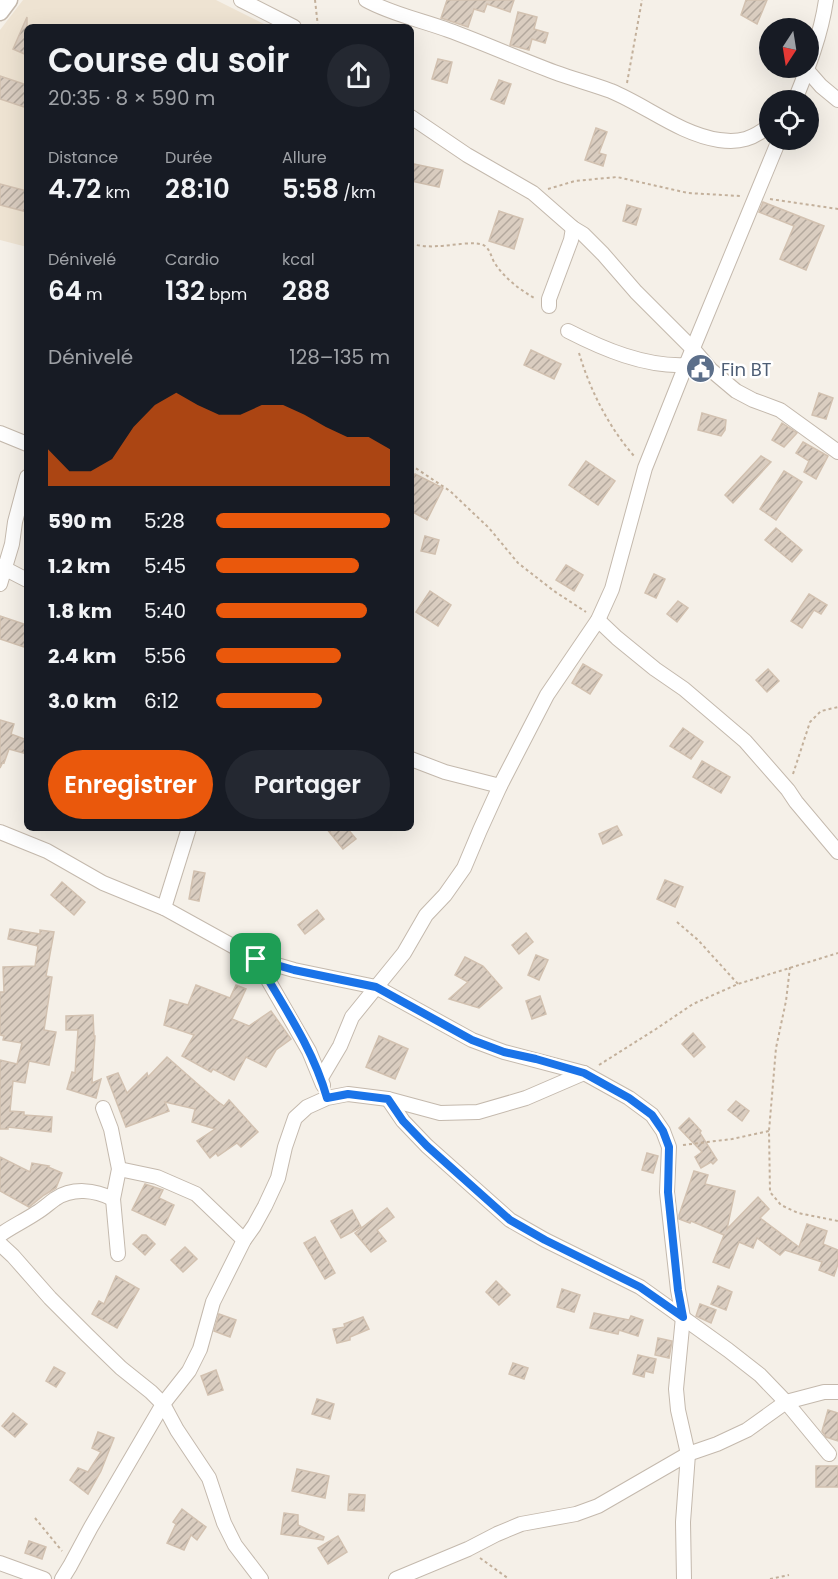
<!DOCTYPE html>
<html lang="fr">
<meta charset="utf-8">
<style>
:root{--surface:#171b24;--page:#242831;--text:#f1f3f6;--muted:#9ea1a6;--accent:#ea580c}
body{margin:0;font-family:Poppins,sans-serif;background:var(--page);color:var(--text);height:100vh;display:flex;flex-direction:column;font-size:22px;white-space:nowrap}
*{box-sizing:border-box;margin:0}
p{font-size:20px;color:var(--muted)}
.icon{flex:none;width:33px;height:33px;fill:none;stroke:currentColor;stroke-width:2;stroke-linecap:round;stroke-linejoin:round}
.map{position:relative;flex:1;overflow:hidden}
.panel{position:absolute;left:24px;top:24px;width:390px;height:807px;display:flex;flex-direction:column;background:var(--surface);border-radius:9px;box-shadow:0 6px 24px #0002}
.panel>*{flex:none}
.needle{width:39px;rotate:192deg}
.tools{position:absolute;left:759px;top:18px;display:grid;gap:12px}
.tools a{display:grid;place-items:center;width:60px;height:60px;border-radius:50%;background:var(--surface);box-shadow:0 6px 24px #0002;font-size:30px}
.pin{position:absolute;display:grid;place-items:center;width:51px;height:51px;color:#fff;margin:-26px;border-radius:12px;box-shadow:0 3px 9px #0006}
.round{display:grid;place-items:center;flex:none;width:63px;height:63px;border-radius:32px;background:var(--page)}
.head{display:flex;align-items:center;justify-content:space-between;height:102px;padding:0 24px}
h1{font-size:33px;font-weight:600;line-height:45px}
.metrics{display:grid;grid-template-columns:repeat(3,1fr);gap:9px;height:102px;padding:6px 24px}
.metrics div{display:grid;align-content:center}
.metrics b{font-size:26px;font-weight:600}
.metrics small{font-size:16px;font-weight:400}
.metrics p{font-size:16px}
.chart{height:168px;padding:12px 24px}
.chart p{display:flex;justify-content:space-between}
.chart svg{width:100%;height:108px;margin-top:6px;fill:var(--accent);opacity:.7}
.action{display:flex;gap:12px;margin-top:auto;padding:12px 24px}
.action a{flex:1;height:69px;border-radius:36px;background:var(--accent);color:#fff;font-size:24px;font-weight:600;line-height:69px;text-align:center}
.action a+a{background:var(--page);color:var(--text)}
ul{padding:0 24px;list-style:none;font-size:20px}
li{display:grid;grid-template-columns:96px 72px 1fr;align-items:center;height:45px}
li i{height:15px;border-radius:8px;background:var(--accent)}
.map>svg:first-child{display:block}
.education{fill:#eee3d2}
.building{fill:url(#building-hatch);stroke:#d2c1b0;stroke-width:1.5}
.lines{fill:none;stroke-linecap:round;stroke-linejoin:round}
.minor-casing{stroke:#c4b9ad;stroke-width:16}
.tertiary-casing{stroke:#c4b9ad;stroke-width:19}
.path{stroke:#c3b09b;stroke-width:2;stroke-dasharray:3 3;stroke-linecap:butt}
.minor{stroke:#fff;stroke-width:14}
.tertiary{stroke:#fff;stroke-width:16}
.route-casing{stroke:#fff;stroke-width:12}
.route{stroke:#1a73e8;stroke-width:8}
.labels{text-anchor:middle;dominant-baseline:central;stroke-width:5;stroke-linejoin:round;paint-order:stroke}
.service-label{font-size:18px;fill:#4e5e75;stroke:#fff;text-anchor:start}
</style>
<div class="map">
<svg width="838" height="1579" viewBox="0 0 838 1579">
<defs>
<pattern id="building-hatch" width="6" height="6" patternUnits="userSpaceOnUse" patternTransform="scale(1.5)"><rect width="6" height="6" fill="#dacdc0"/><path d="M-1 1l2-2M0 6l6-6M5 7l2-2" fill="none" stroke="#b3a89d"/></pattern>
</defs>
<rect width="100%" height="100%" fill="#f5f0e8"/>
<polygon class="education" points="23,0 216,0 270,27 27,27 27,247 0,240 0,30"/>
<g class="building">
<polygon points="447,0 514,0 510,12 487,4 484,12 474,9 468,27 441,18"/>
<polygon points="746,0 767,0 757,24 741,15"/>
<polygon points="518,12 537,17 534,29 548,33 545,43 532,39 529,50 510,45"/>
<polygon points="27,17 27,55 13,49"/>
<polygon points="438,59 452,62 447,83 432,79"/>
<polygon points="0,76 27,85 27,108 0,99"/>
<polygon points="499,80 511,84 504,104 491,99"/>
<polygon points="596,128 607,132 599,153 606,155 603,166 585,160"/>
<polygon points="414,164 443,170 439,187 411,181"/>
<polygon points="0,184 27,191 27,212 0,205"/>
<polygon points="763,202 824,226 806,270 780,259 794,226 759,212"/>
<polygon points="627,205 641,209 636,225 623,221"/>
<polygon points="499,211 523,219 514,249 489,241"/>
<polygon points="531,350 561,364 554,379 524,365"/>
<polygon points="819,393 833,398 826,419 812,415"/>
<polygon points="702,413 726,420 725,430 721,436 698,430"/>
<polygon points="782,423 797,433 784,447 772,440"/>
<polygon points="803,442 828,456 816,479 804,472 809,461 796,453"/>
<polygon points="761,456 771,462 733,503 725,495"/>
<polygon points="586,461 615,481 598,505 569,485"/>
<polygon points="784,471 802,482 776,520 760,509"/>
<polygon points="415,474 443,488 427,520 411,511 411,483"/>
<polygon points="776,528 802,550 792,562 765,540"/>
<polygon points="425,536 439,540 435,554 421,551"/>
<polygon points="566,565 583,575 574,591 556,580"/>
<polygon points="654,574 665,579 656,598 645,593"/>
<polygon points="430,591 451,605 438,626 416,612"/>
<polygon points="809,594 827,605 821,614 814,610 802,628 791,621"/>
<polygon points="678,601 688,608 677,622 667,614"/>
<polygon points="0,616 27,625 27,648 0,639"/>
<polygon points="583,664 602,675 590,694 572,683"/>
<polygon points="768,669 779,681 767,692 756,680"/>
<polygon points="0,720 14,724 11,734 27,740 27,754 9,749 4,763 3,762 0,768"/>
<polygon points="683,728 703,742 691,759 670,746"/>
<polygon points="702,761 730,777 721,793 693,777"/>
<polygon points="617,826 622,835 603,844 599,834"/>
<polygon points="326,828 347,828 356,839 343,849"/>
<polygon points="194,871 205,873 199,901 189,899"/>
<polygon points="665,880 683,887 675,907 657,899"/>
<polygon points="62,882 85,902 74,915 51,895"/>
<polygon points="317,910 324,919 305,934 298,925"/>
<polygon points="10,929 40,934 40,930 54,932 46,976 52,977 44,1030 56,1032 49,1065 29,1061 25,1083 13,1081 10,1111 24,1112 24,1115 52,1117 51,1132 8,1127 8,1129 0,1129 0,1060 17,1064 22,1043 3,1040 4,1036 0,1035 0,992 4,992 3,967 35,966 38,946 8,939"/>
<polygon points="526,933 533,942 519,954 512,945"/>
<polygon points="536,955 548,960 539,980 528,975"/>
<polygon points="465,957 483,966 502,988 479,1008 449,999 468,982 455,975"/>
<polygon points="196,985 230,998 236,985 246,989 232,1019 249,1026 271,1011 291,1039 276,1050 266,1067 246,1057 234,1080 213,1069 211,1072 182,1056 194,1035 164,1025 170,1000 188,1005"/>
<polygon points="540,996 546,1014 532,1019 526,1001"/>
<polygon points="93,1015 94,1036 95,1036 92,1083 101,1079 96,1098 67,1089 72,1072 75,1073 78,1030 66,1030 66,1016"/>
<polygon points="693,1033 705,1047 694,1057 682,1044"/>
<polygon points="379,1036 408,1049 395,1079 366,1067"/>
<polygon points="167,1057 217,1101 224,1106 229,1100 258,1132 241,1147 237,1143 218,1156 216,1153 210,1158 197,1141 215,1129 192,1122 195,1109 165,1102 169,1111 126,1127 107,1077 118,1073 127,1093 147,1073 148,1077"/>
<polygon points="736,1101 749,1111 742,1121 728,1110"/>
<polygon points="689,1118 701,1131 700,1133 717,1160 713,1164 711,1162 701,1168 695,1157 702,1152 679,1128"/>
<polygon points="647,1153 658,1156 653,1173 642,1170"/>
<polygon points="0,1157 30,1172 32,1163 49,1166 48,1167 62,1173 56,1188 44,1195 29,1207 0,1191"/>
<polygon points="694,1171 708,1175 705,1184 735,1191 727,1229 758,1197 769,1209 760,1218 799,1247 807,1224 827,1231 823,1244 838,1250 838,1264 834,1276 819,1270 822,1262 785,1250 780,1255 757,1238 753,1248 739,1242 729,1268 713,1262 724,1235 691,1221 690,1223 679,1219 679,1215"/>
<polygon points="145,1184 163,1190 159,1198 174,1205 165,1225 132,1210"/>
<polygon points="387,1208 394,1217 377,1230 386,1241 371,1252 355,1233"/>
<polygon points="352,1210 361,1227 341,1238 331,1221"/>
<polygon points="142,1235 146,1235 155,1244 145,1255 133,1244"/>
<polygon points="315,1237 335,1273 325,1279 304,1243"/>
<polygon points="185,1247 197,1259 183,1272 171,1260"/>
<polygon points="116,1276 139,1289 117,1328 92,1314 99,1301 104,1304"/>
<polygon points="496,1281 510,1295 499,1305 486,1292"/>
<polygon points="718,1286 732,1292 726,1310 711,1304"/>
<polygon points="562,1289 580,1295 574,1312 557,1307"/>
<polygon points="700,1304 716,1310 711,1323 696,1316"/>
<polygon points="594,1313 629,1320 631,1316 643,1320 638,1336 619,1330 618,1334 590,1328"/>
<polygon points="219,1314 236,1320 230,1337 214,1331"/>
<polygon points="363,1317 369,1329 350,1337 350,1340 337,1343 333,1329 345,1327 344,1324"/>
<polygon points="658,1338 672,1341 669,1358 655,1355"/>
<polygon points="638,1355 656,1359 653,1373 645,1371 644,1377 633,1374"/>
<polygon points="513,1363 528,1368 524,1379 509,1374"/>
<polygon points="54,1367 65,1373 56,1387 46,1381"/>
<polygon points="216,1370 223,1390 208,1395 201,1376"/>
<polygon points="317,1399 334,1404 330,1419 312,1414"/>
<polygon points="828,1410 838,1413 838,1441 826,1437 822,1431"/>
<polygon points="13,1413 27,1424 15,1437 2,1426"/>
<polygon points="98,1432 114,1438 101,1471 88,1494 70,1480 78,1468 88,1472 101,1452 92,1448"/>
<rect x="816" y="1466" width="22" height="21"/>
<polygon points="297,1469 329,1476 325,1498 292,1491"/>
<polygon points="349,1494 365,1495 364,1511 348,1510"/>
<polygon points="182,1509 206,1527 197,1540 191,1535 184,1550 167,1543 176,1524 173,1522"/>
<polygon points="284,1513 298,1515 298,1525 324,1537 323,1540 281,1534"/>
<polygon points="338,1536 347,1552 328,1564 318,1548"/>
<polygon points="29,1541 46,1547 42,1559 25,1553"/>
</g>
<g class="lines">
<defs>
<g id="minor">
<polyline points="241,0 294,27"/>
<path d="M366 0C391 14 421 20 448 30 484 43 519 59 554 72 573 79 592 84 611 91 647 106 680 134 719 140 740 143 753 139 770 125"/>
<polyline points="807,70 821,86 838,100"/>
<path d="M795 100C808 68 821 35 826 0"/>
<polyline points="411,117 467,155 533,193 573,228 583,234 603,254 636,292 693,349 711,370 736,391 753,400 780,410 838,452"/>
<polyline points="549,306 549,299 571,240 573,228"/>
<path d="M568 331C603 349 645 367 686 365"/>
<polyline points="0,433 27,444"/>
<polyline points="0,566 27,580"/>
<polyline points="0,584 12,544 15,522 27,477"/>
<polyline points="598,620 617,638 655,669 684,689 745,741 788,790 796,802 838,852"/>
<polyline points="411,759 445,772 500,786"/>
<polyline points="0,832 47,851 103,883 164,908 256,959 294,970 376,987 472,1040 504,1052 584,1073 629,1098 652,1115 663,1131 669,1147 667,1192 678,1290 683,1317 676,1389 678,1410 688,1454 683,1522 684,1579"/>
<polyline points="164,908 189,828"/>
<polyline points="256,959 309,1051 323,1085"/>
<polyline points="321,1078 340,1046 352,1017 404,953 426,915 445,895 464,868 480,830 500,786 547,695 598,620 612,589 645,468 686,365 779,140"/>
<polyline points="388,1099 403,1121 427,1146 510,1220 545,1240 640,1287 728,1350 760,1375 786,1402 829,1454"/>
<polyline points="103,1108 111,1129 119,1169 113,1199 118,1254"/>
<polyline points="119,1169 157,1177 196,1194 244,1240"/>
<path d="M0 1235C11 1227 24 1221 36 1213 43 1209 48 1204 55 1199 73 1187 95 1190 113 1199"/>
<polyline points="0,1244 13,1256 50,1298 87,1335 121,1368 151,1392 163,1404 177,1430 209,1478 224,1523 235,1545 261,1579"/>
<polyline points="0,1563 44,1579"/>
<polyline points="62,1579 70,1566 91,1527 163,1404 189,1371 200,1349 213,1302 244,1240 254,1226 265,1206 278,1178 285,1147 295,1118 307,1107 327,1098 348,1094 388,1099 440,1113 478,1112 526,1098 584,1073"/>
<polyline points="396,1579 468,1549 497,1534 521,1524 576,1514 598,1506 688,1454 717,1444 747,1430 786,1402 824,1392 838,1392"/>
</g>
<polyline id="tertiary" points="0,12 9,0"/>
</defs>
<use href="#minor" class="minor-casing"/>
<use href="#tertiary" class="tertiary-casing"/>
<g class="path">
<polyline points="315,0 318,27"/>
<polyline points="627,83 642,0"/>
<polyline points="548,189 575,181 617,177 688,193 740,196"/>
<polyline points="770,199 838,209"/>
<path d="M411 244C420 246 430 247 439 246 450 246 477 240 485 246 490 250 491 256 494 262 504 278 520 290 536 299"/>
<path d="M579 353C590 390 609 428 635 457"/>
<polyline points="411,465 450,491 489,528 518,563 554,591 586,612"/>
<polyline points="793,774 810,722 821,711 838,707"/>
<polyline points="677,922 698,940 738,984"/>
<polyline points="790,967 786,1001 776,1048 769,1131 770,1192 781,1205 798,1213 838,1221"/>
<polyline points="599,1065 656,1029 693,1004 738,984 838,953"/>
<polyline points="683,1145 732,1139 769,1131"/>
<polyline points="35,1518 62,1551"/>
<polyline points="480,1558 509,1579"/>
<polyline points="770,1579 789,1575"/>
</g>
<use href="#minor" class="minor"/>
<use href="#tertiary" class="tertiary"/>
</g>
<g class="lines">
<defs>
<path id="route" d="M256 959 294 970 376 987 472 1040 504 1052 536 1059 584 1073 629 1098 652 1115 663 1131 669 1147 668 1192 678 1290 683 1317 640 1287 545 1240 510 1220 427 1146 403 1121 388 1099 348 1094 327 1098C313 1048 282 1004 256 959Z"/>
</defs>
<use href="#route" class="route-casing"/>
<use href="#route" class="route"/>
</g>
<defs>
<symbol id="civic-disc" viewBox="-11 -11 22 22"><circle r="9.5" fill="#5c6f8a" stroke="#fff"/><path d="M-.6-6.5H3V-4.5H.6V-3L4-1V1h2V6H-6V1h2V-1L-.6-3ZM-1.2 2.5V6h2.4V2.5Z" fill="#fff"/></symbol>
</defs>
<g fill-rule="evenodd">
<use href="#civic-disc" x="684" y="352" width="33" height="33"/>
</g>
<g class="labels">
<g class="service-label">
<text x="721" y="369">Fin BT</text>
</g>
</g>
</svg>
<div class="tools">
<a><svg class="needle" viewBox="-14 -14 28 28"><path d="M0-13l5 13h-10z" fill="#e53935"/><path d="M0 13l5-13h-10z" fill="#9ea1a6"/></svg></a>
<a><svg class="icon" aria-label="locate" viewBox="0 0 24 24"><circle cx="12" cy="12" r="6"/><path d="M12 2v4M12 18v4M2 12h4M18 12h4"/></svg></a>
</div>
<div class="pin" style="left:256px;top:959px;background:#1e9e55"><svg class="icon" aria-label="arrive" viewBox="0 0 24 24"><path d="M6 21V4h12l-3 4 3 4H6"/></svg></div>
<section class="panel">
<div class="head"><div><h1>Course du soir</h1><p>20:35 · 8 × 590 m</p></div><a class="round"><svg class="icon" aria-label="share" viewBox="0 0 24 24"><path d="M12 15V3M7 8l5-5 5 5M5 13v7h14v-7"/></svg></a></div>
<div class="metrics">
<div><p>Distance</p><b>4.72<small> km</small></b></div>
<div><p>Durée</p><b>28:10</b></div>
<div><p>Allure</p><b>5:58<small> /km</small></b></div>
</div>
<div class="metrics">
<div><p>Dénivelé</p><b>64<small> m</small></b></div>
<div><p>Cardio</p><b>132<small> bpm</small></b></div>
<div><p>kcal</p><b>288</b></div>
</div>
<div class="chart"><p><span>Dénivelé</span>128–135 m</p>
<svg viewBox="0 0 160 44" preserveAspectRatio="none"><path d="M0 44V29L10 38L20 38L30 33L40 20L50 11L60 6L70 11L80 15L90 15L100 11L110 11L120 15L130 20L140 24L150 24L160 29V44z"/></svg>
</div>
<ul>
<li><b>590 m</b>5:28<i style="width:100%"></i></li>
<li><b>1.2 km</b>5:45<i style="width:82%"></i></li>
<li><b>1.8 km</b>5:40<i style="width:87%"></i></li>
<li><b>2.4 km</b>5:56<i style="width:72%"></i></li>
<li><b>3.0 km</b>6:12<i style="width:61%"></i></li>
</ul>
<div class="action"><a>Enregistrer</a><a>Partager</a></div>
</section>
</div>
